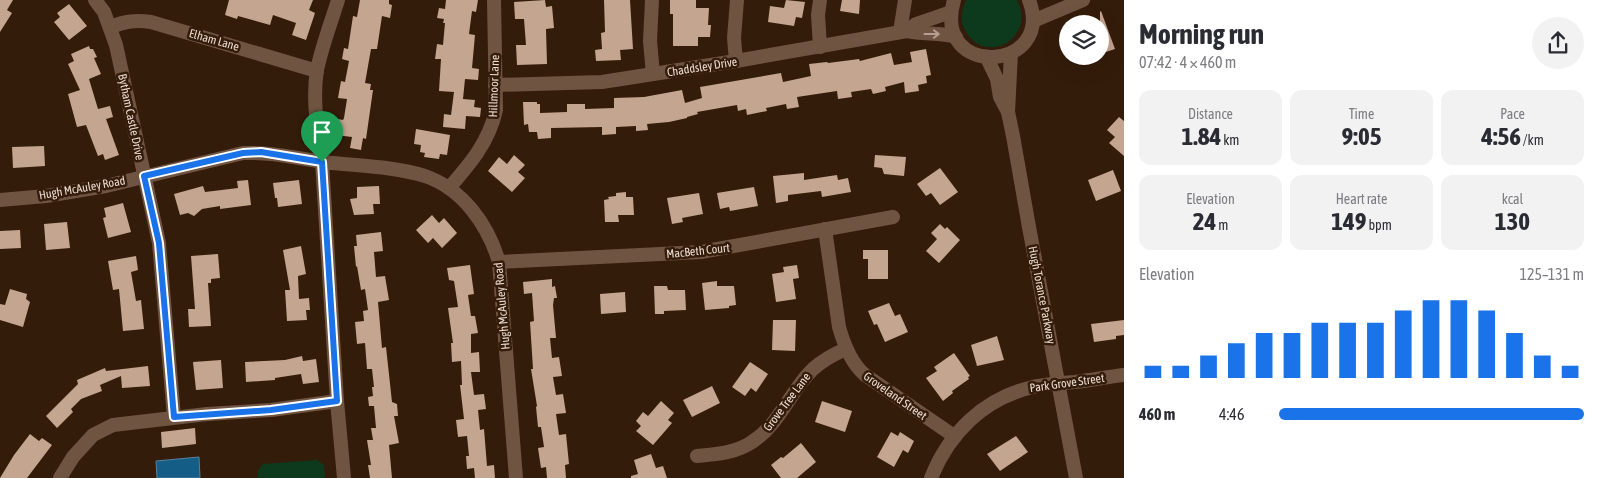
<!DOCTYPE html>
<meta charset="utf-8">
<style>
:root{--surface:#fff;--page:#f2f2f3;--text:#2b2b33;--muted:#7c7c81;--accent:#1a73e8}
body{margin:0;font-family:"Asap Condensed",sans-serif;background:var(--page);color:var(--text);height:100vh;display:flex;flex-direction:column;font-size:19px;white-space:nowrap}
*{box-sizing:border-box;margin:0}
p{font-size:16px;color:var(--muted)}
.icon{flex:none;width:28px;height:28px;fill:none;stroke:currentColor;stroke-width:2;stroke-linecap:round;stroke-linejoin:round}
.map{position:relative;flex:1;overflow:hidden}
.details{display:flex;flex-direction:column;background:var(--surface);width:475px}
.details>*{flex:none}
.fabs{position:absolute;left:1059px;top:15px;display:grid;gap:10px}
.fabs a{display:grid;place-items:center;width:50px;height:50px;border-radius:50%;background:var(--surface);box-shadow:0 5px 20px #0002;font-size:25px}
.pin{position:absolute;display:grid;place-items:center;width:42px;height:42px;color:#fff;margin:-51px -21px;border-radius:50% 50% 50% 0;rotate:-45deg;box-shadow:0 0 5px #0007}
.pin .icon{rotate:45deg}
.round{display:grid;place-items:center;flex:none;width:52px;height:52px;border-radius:26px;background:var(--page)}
.headline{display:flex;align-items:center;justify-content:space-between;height:85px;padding:0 15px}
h1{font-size:28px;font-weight:700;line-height:38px}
.metrics{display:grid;grid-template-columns:repeat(3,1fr);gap:8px;height:85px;padding:5px 15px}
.metrics div{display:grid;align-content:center;border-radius:12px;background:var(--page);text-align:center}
.metrics b{font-size:25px;font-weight:700}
.metrics small{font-size:14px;font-weight:400}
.metrics p{font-size:14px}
.chart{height:140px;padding:10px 15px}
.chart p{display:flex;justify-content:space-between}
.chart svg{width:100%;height:90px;margin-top:5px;stroke:var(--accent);stroke-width:6}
ul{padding:0 15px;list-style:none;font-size:16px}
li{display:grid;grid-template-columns:80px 60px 1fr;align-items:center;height:38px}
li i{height:12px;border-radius:6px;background:var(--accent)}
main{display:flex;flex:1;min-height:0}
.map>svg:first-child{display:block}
.green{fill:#0d391c}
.water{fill:#145d87;stroke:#55839d}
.building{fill:#c4a590}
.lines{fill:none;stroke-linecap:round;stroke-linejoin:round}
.minor{stroke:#705442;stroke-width:14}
.oneway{stroke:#b49e90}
.route-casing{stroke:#fff;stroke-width:10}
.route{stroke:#1a73e8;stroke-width:6}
.labels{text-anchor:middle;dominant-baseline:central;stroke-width:5;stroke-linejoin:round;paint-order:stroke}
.street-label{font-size:12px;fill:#ecdbd0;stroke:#341c0a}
</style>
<main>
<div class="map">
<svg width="1124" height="478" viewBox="0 0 1124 478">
<rect width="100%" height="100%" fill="#341c0a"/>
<g class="green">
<path d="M966 0H1017C1037 39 984 67 965 30 959 20 962 10 966 0Z"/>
<polygon points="317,460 324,465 325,478 258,478 258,471 263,464"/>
</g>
<polygon class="water" points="199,457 200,478 157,478 156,461"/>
<g class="building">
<polygon points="0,0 13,0 7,10 12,13 0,32"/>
<polygon points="229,0 313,0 309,10 315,13 306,40 292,35 296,23 273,15 270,25 238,16 237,19 225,15"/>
<polygon points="360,0 389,0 389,4 392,5 390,18 382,16 377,49 371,49 365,83 371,84 370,90 373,90 366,139 363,138 361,150 350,148 352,137 336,135 338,119 343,120 344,118 347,99 338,98 341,81 345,82 349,61 342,59 344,48 348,49 353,16 357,17"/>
<polygon points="446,0 478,0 476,12 472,11 469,34 475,35 472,68 479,69 478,80 465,79 463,99 475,100 474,107 481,108 480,117 466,116 465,129 443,127 444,114 451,115 454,92 439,91 441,59 435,59 437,44 443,45 445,23 443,23 444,19 437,18 439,8 445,9"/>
<polygon points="545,0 546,7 552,6 554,28 546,29 547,64 517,65 516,45 526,45 524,19 515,19 514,2"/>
<polygon points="604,0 630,0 633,49 620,50 621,60 596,61 595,50 602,49 601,33 605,32"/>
<polygon points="670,0 696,0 696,8 709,8 708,25 711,25 710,37 698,37 698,46 673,46 673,14 670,14"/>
<polygon points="786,0 805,2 802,18 796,17 794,26 768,22 770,6 784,8"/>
<polygon points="842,0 860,0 859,14 840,11"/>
<polygon points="69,4 87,26 69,40 54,22 60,17 57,13"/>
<polygon points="1101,11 1115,49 1100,54 1100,12"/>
<polygon points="89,46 90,49 93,49 97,57 94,58 101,74 89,79 98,109 110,106 113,117 106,119 119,155 105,160 103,154 98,156 86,125 77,127 68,94 80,90 68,64 74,61 71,54"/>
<polygon points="926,49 931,75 926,76 927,83 918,85 919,91 905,93 904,82 885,87 886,91 873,94 871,89 851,92 852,97 838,99 837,91 797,97 799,107 787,109 786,104 766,108 767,111 747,115 746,109 738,111 737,105 697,112 698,114 687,117 687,118 669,122 647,124 648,130 636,131 636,126 616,127 616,134 602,135 602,127 551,128 551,138 538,139 537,132 529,132 528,124 524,125 523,102 537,102 537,104 540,104 540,113 567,112 567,104 585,104 585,109 614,108 614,98 644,97 682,90 685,103 702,98 700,87 781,73 783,82 811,76 809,64 827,62 828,63 859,59 860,61 891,53 894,65 912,62 910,52"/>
<polygon points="1119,117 1124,121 1124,156 1109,143 1115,137 1107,130"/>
<polygon points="416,129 450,135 447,155 440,154 439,159 424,157 425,153 420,152 421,145 414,144"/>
<polygon points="44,146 45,166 13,168 12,147"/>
<polygon points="514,155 525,165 518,172 525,178 512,192 488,171 499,157 507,164"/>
<polygon points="875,155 906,157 904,176 884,174 882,168 874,167"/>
<polygon points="940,168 958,192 940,205 931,193 926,196 917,184"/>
<polygon points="1113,170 1121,191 1096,201 1088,180"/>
<polygon points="804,173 804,180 837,175 838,180 848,178 851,192 822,197 821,191 788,195 788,201 776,203 773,176"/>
<polygon points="248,180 251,205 220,209 220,206 202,209 194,216 188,213 180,215 174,194 203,186 205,192 238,188 237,181"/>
<polygon points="299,180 302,204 278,207 277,198 275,198 273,183"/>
<polygon points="379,186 380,204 373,204 374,214 354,215 350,199 357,198 357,187"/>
<polygon points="754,187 758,206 730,211 729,207 720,209 717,193"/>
<polygon points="626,192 626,197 633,197 634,215 618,215 619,222 605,222 604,200 609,199 608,197 616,196 616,193"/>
<polygon points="699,193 703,214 682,218 683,222 672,224 667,198"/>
<polygon points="123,203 131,232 108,238 103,218 106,217 104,208"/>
<polygon points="432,215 439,223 444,218 457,233 442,248 433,238 428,243 416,230"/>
<polygon points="67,222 70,248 46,250 44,224"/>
<polygon points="940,224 945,229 947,227 960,240 939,263 926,251 937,239 931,233"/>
<polygon points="20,230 21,248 0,249 0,231"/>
<polygon points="381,232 383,251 374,252 376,277 385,276 389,300 378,302 382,348 386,347 392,402 397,404 398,416 394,416 399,443 389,445 392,478 370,478 368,465 371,465 367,440 373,440 371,428 376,428 374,406 369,406 368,397 373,396 372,387 374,387 372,369 367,369 365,343 357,344 355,322 364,321 363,311 368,310 365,289 361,290 357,266 356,267 354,246 357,246 356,235"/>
<polygon points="301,246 306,274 298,276 299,299 309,298 310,310 306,310 307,320 287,321 285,290 290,290 283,250"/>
<polygon points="863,250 888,250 888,279 868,279 868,259 863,259"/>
<polygon points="218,254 220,278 211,279 211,283 208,283 211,326 189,327 188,309 195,309 191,256"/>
<polygon points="136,256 138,270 131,272 136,301 141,300 144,329 123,331 119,289 113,290 108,261"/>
<polygon points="470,265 474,294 468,295 471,316 475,316 478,333 471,334 471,353 479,352 480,372 471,372 474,395 484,394 486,409 478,410 480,430 484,429 487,466 494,465 495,478 475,478 474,468 467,469 466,456 469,456 467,436 458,437 456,420 464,419 460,385 462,385 461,361 452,362 451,343 453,343 448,308 458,307 454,281 449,280 447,268"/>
<polygon points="797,265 799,278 793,279 796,299 776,302 772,274 784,272 783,267"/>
<polygon points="552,279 552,287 555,286 557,298 554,298 553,305 556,338 550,338 552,358 559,357 562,376 553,377 556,395 563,394 566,413 556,414 559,435 566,434 569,464 565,465 566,478 547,478 546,467 541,468 538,448 544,447 541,427 538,427 536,407 537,406 531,369 533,369 530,322 534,321 532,293 524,294 523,282"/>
<polygon points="717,281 717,286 734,286 736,305 729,306 729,308 705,310 702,283"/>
<polygon points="654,286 667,286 668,290 685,290 686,310 664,311 664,314 655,314"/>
<polygon points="10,289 27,294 26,299 30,302 23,327 0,320 0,304 5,305"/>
<polygon points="625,292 626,312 601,314 600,294"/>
<polygon points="889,303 895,316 900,314 908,332 885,342 877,324 874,325 868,311"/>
<polygon points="773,320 796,320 795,351 772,350"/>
<polygon points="1124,320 1124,335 1116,336 1116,339 1094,342 1091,324"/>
<polygon points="997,336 1004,360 977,366 971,345"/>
<polygon points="954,353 970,376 968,377 969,379 952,391 953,393 943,401 926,378 937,371 934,367"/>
<polygon points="302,356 303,361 316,359 319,382 303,384 301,374 275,378 275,380 246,382 245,362 285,360"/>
<polygon points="221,360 223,388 196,390 193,362"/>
<polygon points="750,362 768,374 756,392 751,388 745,396 732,387"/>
<polygon points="148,366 150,386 122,388 121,376 100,385 102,391 81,399 71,409 73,412 57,428 46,416 78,384 77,380 105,368 106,371"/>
<polygon points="712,386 720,403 692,417 683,400"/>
<polygon points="661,401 674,413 668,420 672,423 653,445 636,431 641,426 636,421 643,412 648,416"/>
<polygon points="822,401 852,411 845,432 815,422"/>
<polygon points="195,428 196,444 162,448 161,432"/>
<polygon points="891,432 898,436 900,432 914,441 908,453 903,450 894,467 877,457"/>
<polygon points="30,434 39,441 42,438 52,445 27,478 0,478 14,455"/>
<polygon points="1016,436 1028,452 1000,471 987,454"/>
<polygon points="801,443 816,462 797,478 781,478 771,465 781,457 783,458"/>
<polygon points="651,454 656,468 663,466 667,478 631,478 631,476 638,474 634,460"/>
</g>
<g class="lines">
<g class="minor">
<polyline points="95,0 104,12 116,45 159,243 174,417"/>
<path d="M338 0C331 23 322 46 317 70 312 100 318 132 322 162L337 401 344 478"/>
<polyline points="652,0 650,41 653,74"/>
<path d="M954 0C931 80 1056 72 1029 0"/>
<polyline points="1033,21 1083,0"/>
<path d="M111 27C125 21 136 20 151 22L317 71"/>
<polyline points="907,31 916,24 951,12"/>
<polyline points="900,32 905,0"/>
<polyline points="820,47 818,15 820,0"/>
<polyline points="987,58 997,79 1000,97 1008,112 1013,136 1029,227 1076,478"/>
<polyline points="736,61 734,38 737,0"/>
<path d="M495 85 602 82 736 61 907 31C923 35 940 32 956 37"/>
<polyline points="1008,112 1011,53"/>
<path d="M449 188C470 164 489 142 496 110L494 0"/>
<path d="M0 200 46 196 106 186 243 153C271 152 296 158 323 162 356 166 392 166 425 176 463 189 488 225 499 262L516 478"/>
<path d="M825 229 839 327C844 345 851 363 865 375L954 436"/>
<polyline points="499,262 701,252 893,217"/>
<path d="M697 456C716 454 736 453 752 442 780 424 790 391 813 369 823 360 834 354 846 349"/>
<polyline points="60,478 73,457 93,435 113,425 207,414 271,410 337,401"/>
<path d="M931 478C949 433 984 398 1033 387 1046 384 1060 383 1075 382 1091 380 1108 377 1124 375"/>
</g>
</g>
<defs><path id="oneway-shaft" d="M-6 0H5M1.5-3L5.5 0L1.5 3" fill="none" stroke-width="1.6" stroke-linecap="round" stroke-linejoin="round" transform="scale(1.25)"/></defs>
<use class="oneway" href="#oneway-shaft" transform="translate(932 34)"/>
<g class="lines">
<defs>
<polygon id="route" points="261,152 322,162 337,401 271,410 174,417 159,243 144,176 243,153"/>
</defs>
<use href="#route" class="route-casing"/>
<use href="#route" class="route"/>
</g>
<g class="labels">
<g class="street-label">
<text transform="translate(214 40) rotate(16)">Elham Lane</text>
<text transform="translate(702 67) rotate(-9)">Chaddsley Drive</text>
<text transform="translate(494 86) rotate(-88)">Hillmoor Lane</text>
<text transform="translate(131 117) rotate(78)">Bytham Castle Drive</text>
<text transform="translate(82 188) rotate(-10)">Hugh McAuley Road</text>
<text transform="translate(698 251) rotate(-6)">MacBeth Court</text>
<text transform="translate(1042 295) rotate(79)">Hugh Torance Parkway</text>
<text transform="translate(502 306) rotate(-95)">Hugh McAuley Road</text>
<text transform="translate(1067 383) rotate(-8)">Park Grove Street</text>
<text transform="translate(895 396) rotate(35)">Groveland Street</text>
<text transform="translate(787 402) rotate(-53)">Grove Tree Lane</text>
</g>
</g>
</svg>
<div class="fabs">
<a><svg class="icon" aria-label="layers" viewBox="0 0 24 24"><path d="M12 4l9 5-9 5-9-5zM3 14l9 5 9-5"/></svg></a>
</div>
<div class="pin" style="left:322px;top:162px;background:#1e9e55"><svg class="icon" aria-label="arrive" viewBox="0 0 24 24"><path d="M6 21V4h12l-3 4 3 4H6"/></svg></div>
</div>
<section class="details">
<div class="headline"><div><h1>Morning run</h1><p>07:42 · 4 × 460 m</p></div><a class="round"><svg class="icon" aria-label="share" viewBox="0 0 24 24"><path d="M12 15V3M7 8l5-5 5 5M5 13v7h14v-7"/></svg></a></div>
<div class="metrics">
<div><p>Distance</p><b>1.84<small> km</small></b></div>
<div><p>Time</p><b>9:05</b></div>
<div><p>Pace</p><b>4:56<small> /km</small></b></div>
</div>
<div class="metrics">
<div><p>Elevation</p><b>24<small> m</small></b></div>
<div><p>Heart rate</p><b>149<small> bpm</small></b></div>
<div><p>kcal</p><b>130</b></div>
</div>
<div class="chart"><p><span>Elevation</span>125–131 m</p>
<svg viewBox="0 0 160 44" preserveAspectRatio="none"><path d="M5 44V38M15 44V38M25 44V33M35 44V27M45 44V22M55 44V22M65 44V17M75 44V17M85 44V17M95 44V11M105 44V6M115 44V6M125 44V11M135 44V22M145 44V33M155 44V38"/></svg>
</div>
<ul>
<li><b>460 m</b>4:46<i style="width:100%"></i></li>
</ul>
</section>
</main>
